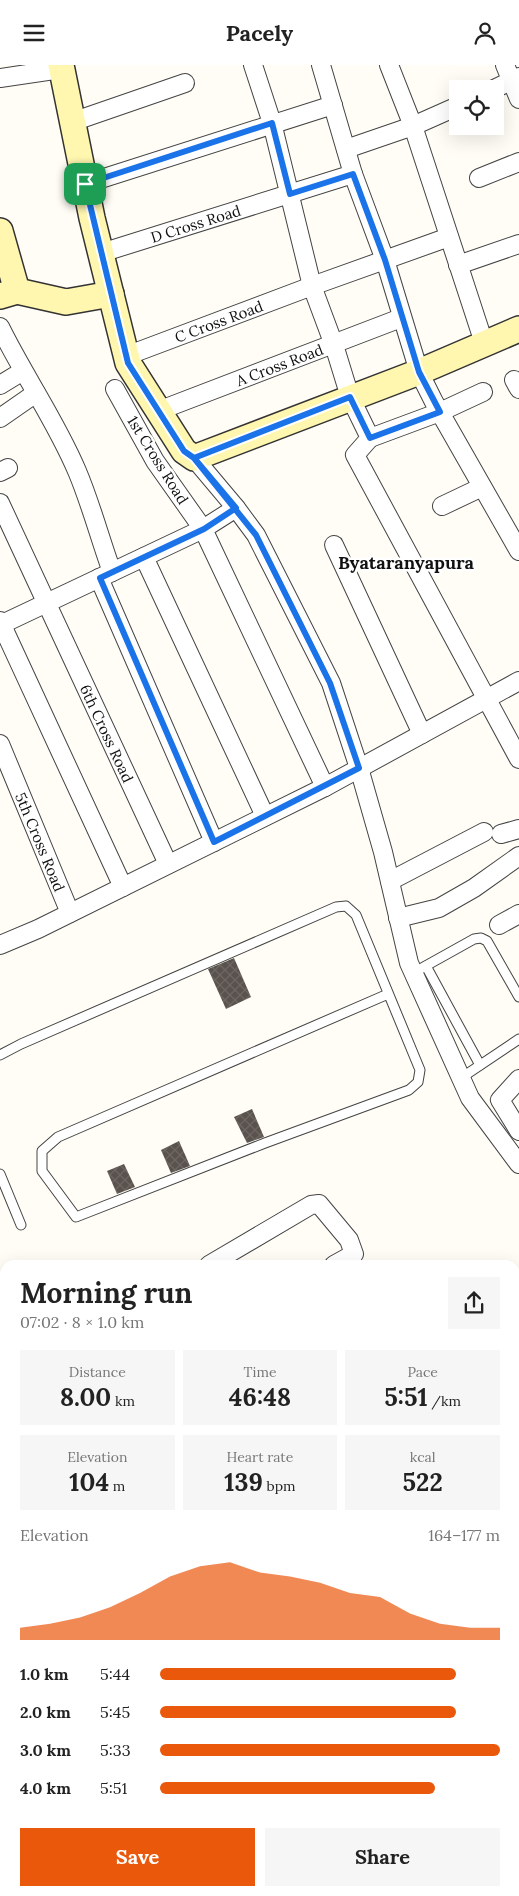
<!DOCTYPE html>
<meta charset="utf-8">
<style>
:root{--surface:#fff;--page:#f6f6f6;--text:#222;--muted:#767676;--accent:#ea580c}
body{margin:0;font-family:Lora,serif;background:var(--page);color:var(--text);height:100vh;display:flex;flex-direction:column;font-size:19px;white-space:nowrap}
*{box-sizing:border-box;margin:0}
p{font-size:16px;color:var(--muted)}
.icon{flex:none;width:28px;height:28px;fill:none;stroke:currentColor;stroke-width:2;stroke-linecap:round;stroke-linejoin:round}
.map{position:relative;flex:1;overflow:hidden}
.panel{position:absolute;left:0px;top:1195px;width:520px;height:636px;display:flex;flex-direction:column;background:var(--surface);border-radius:15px 15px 0 0;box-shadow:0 5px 20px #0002}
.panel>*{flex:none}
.tools{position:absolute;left:449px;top:15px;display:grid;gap:10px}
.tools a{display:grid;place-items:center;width:55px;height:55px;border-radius:0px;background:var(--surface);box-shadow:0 5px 20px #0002;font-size:25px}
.pin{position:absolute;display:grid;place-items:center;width:42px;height:42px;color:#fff;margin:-21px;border-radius:10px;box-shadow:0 2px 8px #0006}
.round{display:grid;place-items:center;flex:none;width:52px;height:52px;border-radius:0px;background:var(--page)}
.head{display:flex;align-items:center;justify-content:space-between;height:85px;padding:0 20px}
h1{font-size:28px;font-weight:700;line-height:38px}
.stats{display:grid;grid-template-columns:repeat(3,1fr);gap:8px;height:85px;padding:5px 20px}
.stats div{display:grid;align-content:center;border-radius:0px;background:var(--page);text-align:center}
.stats b{font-size:25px;font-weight:700}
.stats small{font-size:14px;font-weight:400}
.stats p{font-size:14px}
.chart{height:140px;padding:10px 20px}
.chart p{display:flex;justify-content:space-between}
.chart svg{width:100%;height:90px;margin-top:5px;fill:var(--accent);opacity:.7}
.button{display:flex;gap:10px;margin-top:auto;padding:10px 20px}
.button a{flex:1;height:58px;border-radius:0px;background:var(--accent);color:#fff;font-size:20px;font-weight:700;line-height:58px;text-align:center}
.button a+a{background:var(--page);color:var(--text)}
ul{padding:0 20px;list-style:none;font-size:16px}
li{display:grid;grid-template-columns:80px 60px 1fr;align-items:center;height:38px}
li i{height:12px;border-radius:6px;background:var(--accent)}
header{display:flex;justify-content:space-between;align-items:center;height:65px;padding:0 20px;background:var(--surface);font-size:22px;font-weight:700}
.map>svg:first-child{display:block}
.industrial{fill:url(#industrial-furrows)}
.water{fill:url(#water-ripples);stroke:#3f96cf}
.building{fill:url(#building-cross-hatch)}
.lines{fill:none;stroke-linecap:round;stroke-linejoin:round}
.lane-casing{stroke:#444;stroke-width:11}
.street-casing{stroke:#444;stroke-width:20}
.secondary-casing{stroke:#333;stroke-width:28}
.primary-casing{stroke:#222;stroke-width:30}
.highway-casing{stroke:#222;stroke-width:30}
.lane{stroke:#fff;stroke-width:9}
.street{stroke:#fff;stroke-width:18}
.secondary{stroke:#fff6b0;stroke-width:25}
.primary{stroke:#f9d66b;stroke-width:28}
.highway{stroke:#f5a25d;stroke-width:28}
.rail-casing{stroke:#c4262e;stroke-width:5.5}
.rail{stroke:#fff;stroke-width:4;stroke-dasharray:11;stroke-linecap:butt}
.route-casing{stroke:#fff;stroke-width:10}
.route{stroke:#1a73e8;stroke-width:6}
.labels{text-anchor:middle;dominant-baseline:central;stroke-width:5;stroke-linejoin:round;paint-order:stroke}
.street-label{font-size:15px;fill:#111;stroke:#fff}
.quarter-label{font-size:18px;font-weight:bold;fill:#111;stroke:#fff}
</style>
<header><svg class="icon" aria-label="menu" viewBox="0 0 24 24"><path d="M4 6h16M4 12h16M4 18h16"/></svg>Pacely<svg class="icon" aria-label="person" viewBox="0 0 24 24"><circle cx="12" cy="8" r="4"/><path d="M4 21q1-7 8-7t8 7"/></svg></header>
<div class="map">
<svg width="519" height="1831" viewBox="0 0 519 1831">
<defs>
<pattern id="industrial-furrows" width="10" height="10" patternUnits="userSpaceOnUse" patternTransform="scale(1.25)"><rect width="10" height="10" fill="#eee6ef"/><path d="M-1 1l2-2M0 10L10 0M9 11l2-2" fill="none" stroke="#cbc4cc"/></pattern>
<pattern id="water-ripples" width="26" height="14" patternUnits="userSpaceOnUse" patternTransform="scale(1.25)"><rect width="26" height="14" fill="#b9e0f7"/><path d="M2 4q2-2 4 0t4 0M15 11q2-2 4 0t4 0" fill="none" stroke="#9ebfd3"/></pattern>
<pattern id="building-cross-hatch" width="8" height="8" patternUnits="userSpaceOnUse" patternTransform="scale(1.25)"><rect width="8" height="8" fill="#5a524d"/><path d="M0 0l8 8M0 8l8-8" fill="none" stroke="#6d6662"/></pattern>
</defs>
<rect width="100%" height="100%" fill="#fffdf5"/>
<g class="industrial">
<polygon points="0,1454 5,1456 5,1729 0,1737"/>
<polygon points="519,1678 519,1831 331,1831 334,1826 515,1826 515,1679"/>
</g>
<g class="water">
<polygon points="515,1411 519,1411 519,1481 515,1480"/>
<polygon points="5,1729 5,1826 8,1826 5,1831 0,1831 0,1737"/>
</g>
<g class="building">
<polygon points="234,893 251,932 226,944 208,904"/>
<polygon points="252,1044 264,1072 247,1078 234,1052"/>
<polygon points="179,1076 190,1101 171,1108 161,1085"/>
<polygon points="124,1099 135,1122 117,1129 107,1106"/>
</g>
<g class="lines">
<defs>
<g id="lane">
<polyline points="426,901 480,1000"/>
<polyline points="413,908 474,874 481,873 487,876 519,932"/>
<polyline points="0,990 21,979 336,842 346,841 356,850 420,1005 418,1017 409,1025 265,1078 76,1152 42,1106 42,1086 58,1072 388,929"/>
<polyline points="461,1013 519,974"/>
<polyline points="0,1109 21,1160"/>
<polyline points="0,1683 5,1677"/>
<polyline points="515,1759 519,1760"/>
<polyline points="387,1831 389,1826"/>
</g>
<g id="street">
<polyline points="253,0 272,58 312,221 334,280 350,332 370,373 355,390 519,694"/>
<polyline points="389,0 413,61 484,278"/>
<polyline points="505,0 519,34"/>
<polyline points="0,13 61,4"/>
<polyline points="494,24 519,12"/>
<polyline points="72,57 185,18"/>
<polyline points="346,84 413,61 458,41"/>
<polyline points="353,109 385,195 419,307 434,337 519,486"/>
<polyline points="479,113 519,97"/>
<polyline points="85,119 333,40"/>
<path id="s1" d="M101 188 353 109 321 0"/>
<polyline points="458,200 519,179"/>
<path d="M0 262C24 311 56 356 77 406 91 439 100 474 112 507"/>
<path id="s2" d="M126 291 312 221 449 172"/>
<polyline points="514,315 519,324"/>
<polyline points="0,320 23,306"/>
<path id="s3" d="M158 346 401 253"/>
<polyline points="0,353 36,328"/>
<polyline points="370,373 440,347 483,327"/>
<polyline points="194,393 236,443 203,464 325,722"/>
<polyline points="0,407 8,403"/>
<path id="s4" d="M0 438 168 799"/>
<polyline points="442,441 482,422"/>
<polyline points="236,443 256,470 331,618 359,703 383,787 409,898 470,1033 519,1099"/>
<polyline points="334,480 422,669"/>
<polyline points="144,492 265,751"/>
<polyline points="99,513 214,777"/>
<polyline points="0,556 123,822"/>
<polyline points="0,560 203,464 155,396 115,324"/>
<path id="s5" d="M0 679 70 848"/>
<polyline points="501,769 519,764"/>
<polyline points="390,816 484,767"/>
<polyline points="398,853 439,843 474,823 519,791"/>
<polyline points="499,860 519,849"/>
<polyline points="0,880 38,864 325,722 519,616"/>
<polyline points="519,1014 500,1035 519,1066"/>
<polyline points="209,1200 311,1140 319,1139 349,1175 354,1189 334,1200"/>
<polyline points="0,1244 5,1242"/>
<polyline points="0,1300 5,1286"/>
<polyline points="0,1392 5,1393"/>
<polyline points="221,1826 227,1831"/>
<polyline points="47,1831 48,1826"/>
<polyline points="131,1831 135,1826"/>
<polyline points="195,1831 200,1826"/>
</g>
<g id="secondary">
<polyline points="61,0 92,153 128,298 184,386 194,393 419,307 519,264"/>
<polyline points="0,166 17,226"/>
<polyline points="0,231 17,226 66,237 111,229"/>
<polyline points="515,1268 519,1266"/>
</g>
<polyline id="primary" points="309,1831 310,1826"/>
<g id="highway">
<polyline points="0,1426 5,1427"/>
<polyline points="515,1494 519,1489"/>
<polyline points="515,1525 519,1520"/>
<polyline points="515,1620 519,1620"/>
<polyline points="515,1646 519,1647"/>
<polyline points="284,1831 288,1826"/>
</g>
</defs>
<use href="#lane" class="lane-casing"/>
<use href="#street" class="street-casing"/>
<use href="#secondary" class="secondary-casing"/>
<use href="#primary" class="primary-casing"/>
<use href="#highway" class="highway-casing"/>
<use href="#lane" class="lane"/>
<use href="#street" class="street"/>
<use href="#secondary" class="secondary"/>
<use href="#primary" class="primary"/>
<use href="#highway" class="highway"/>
<defs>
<g id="rail">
<polyline points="515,1659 519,1658"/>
<polyline points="515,1670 519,1669"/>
<polyline points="288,1831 291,1826"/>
<polyline points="301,1831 304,1826"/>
</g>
</defs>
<use href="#rail" class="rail-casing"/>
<use href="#rail" class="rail"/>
</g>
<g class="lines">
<defs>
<polyline id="route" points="85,119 128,298 184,386 194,393 236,443 204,464 100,513 214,777 359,703 330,618 256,470 194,393 350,332 370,373 440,347 419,307 385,195 353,109 290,129 272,58 85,119"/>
</defs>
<use href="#route" class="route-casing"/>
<use href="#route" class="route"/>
</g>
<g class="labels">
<g class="street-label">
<text stroke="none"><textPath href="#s1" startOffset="99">D Cross Road</textPath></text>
<text stroke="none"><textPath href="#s2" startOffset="99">C Cross Road</textPath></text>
<text stroke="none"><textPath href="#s3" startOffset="130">A Cross Road</textPath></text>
<text transform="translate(158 395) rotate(58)">1st Cross Road</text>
<text stroke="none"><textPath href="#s4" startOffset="254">6th Cross Road</textPath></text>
<text stroke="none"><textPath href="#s5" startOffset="106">5th Cross Road</textPath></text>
</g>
<g class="quarter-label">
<text x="406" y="497">Byataranyapura</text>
</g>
</g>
</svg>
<div class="tools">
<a><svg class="icon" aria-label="locate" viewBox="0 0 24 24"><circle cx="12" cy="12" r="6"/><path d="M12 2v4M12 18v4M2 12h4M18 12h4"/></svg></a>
</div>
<div class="pin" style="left:85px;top:119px;background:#1e9e55"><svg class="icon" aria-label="arrive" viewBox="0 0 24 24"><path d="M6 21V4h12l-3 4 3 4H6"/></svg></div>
<section class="panel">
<div class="head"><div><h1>Morning run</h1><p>07:02 · 8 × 1.0 km</p></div><a class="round"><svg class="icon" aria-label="share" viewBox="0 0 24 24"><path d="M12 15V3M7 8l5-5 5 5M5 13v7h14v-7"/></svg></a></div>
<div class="stats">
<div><p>Distance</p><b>8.00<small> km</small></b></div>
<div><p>Time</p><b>46:48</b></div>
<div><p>Pace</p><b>5:51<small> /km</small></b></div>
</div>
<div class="stats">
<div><p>Elevation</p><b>104<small> m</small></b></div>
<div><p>Heart rate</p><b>139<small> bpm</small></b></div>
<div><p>kcal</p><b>522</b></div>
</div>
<div class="chart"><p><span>Elevation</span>164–177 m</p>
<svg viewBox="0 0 160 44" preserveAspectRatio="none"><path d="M0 44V38L10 36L20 33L30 28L40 21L50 13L60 8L70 6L80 11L90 13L100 16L110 21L120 23L130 31L140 36L150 38L160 38V44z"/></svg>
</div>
<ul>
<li><b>1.0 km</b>5:44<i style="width:87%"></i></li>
<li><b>2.0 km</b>5:45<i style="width:87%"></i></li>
<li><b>3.0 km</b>5:33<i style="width:100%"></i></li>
<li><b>4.0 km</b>5:51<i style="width:81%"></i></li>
</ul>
<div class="button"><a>Save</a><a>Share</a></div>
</section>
</div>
